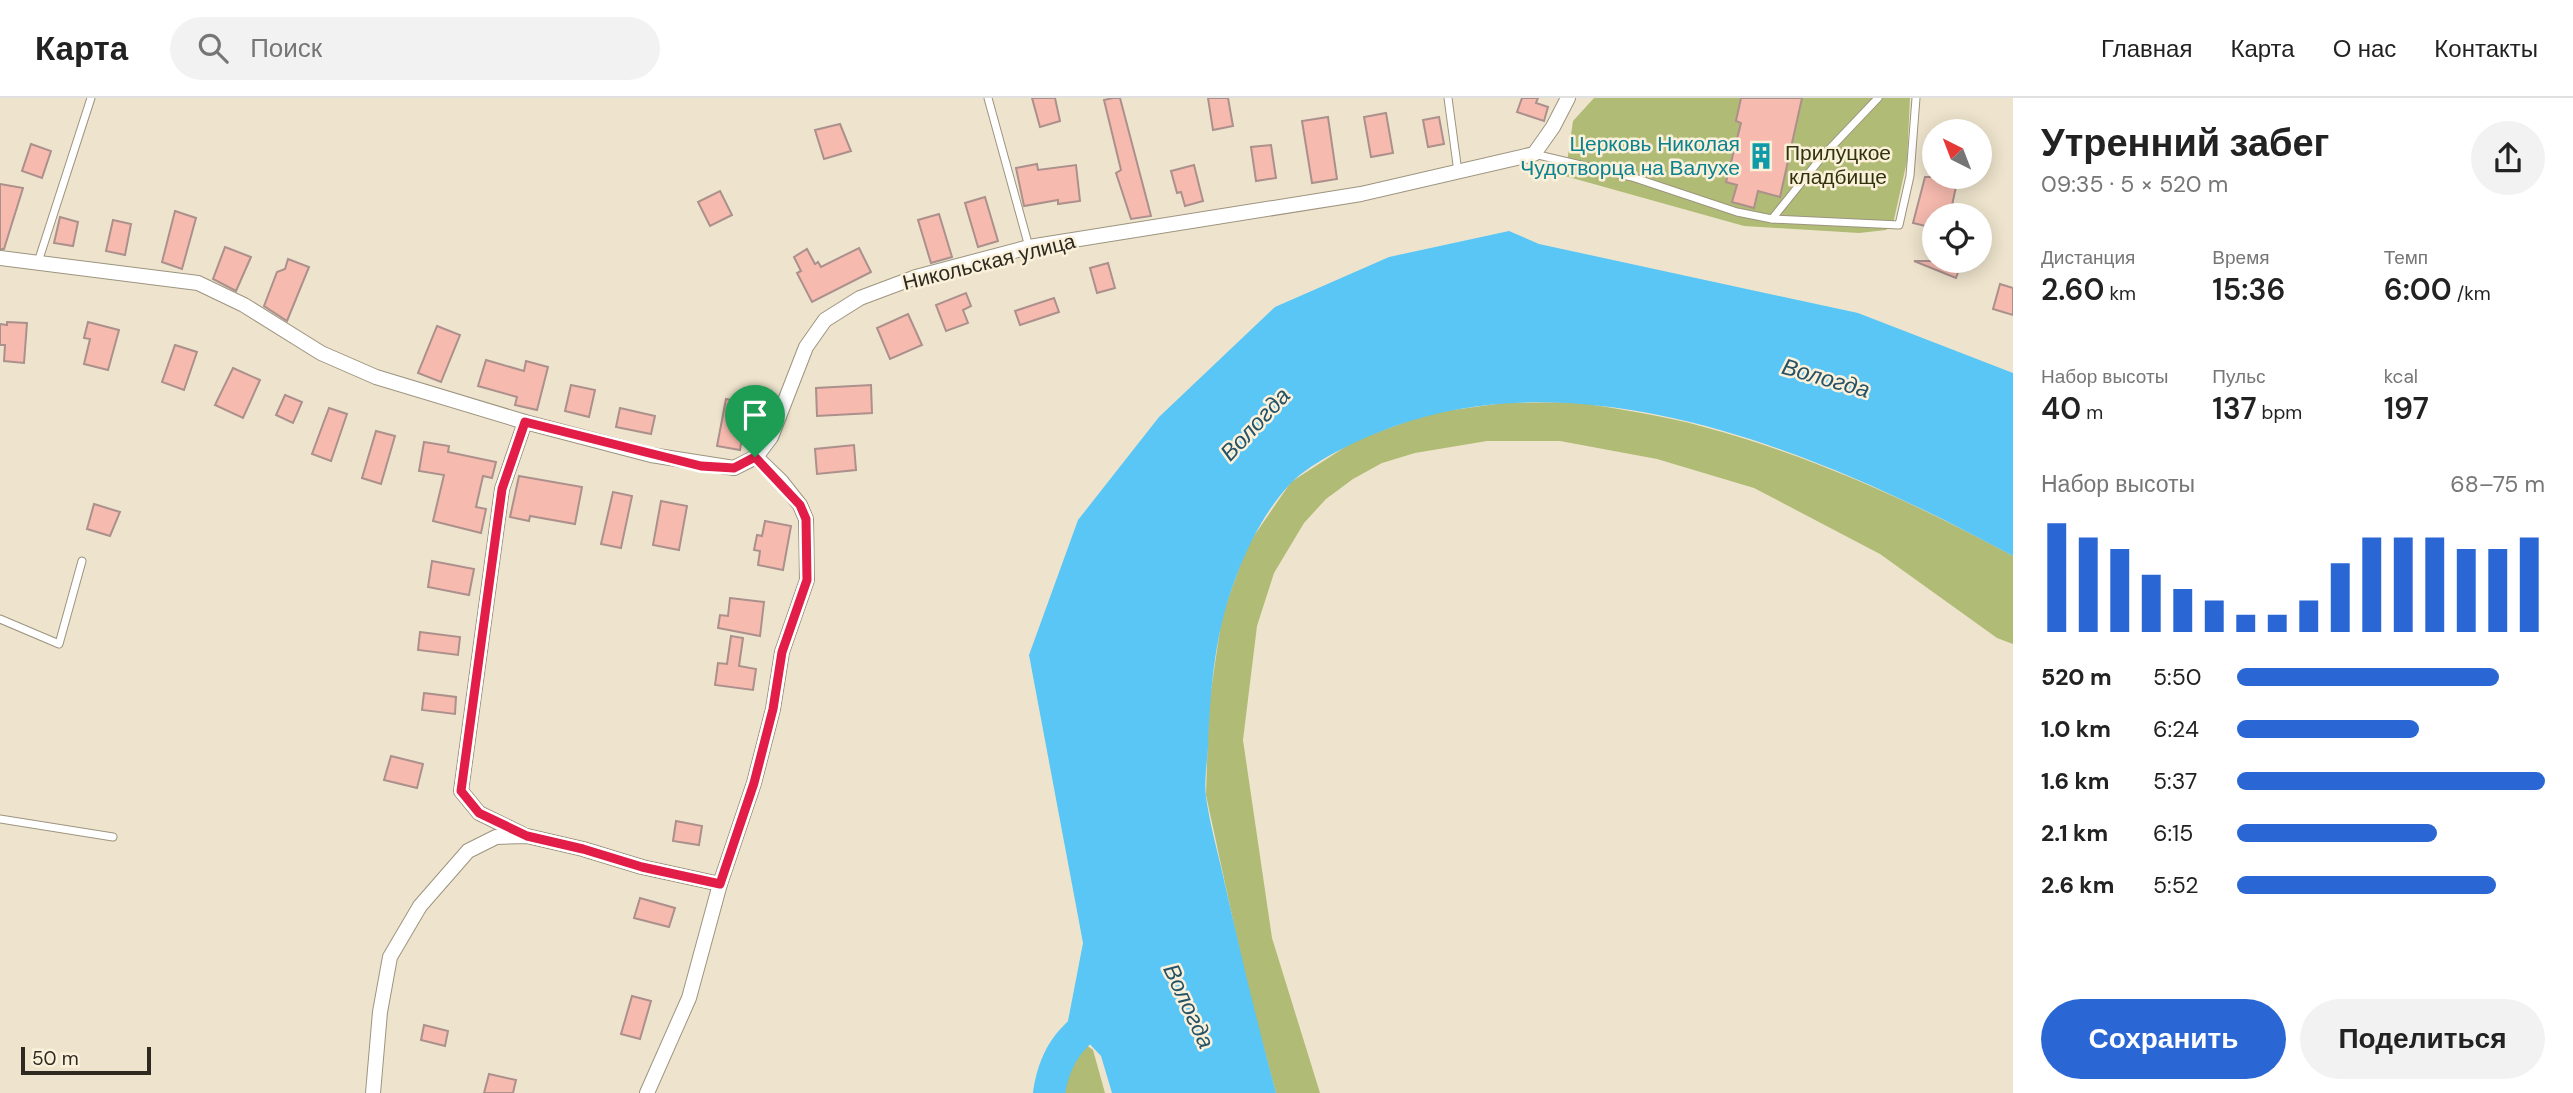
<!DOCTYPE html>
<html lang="ru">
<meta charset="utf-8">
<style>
:root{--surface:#fff;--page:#f2f2f2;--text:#222;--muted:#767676;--line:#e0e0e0;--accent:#2a67d4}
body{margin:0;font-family:"DM Sans",sans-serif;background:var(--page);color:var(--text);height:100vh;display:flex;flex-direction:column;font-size:26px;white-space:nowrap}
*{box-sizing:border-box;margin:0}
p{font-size:23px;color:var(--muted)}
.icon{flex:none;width:38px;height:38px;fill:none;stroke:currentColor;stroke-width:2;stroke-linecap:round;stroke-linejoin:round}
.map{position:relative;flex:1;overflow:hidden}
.drawer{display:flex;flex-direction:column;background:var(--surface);width:560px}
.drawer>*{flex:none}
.needle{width:46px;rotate:318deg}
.controls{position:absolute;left:1922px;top:21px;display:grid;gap:14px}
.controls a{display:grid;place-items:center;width:70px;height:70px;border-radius:50%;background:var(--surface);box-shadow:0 4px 18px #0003;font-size:35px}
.scale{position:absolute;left:21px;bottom:18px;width:130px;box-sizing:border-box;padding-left:7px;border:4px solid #2e2a22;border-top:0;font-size:19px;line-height:24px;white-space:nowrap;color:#2e2a22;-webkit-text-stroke:5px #fbf1da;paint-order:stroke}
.pin{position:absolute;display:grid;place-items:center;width:60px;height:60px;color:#fff;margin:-72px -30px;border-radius:50% 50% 50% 0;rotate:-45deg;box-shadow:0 0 7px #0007}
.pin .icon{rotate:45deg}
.round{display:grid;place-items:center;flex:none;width:74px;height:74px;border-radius:37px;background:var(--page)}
.headline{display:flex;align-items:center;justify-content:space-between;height:119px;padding:0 28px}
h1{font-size:38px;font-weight:600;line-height:52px}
.metrics{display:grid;grid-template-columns:repeat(3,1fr);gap:10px;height:119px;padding:7px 28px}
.metrics div{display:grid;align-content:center}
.metrics b{font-size:30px;font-weight:600}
.metrics small{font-size:19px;font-weight:400}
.metrics p{font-size:19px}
.chart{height:196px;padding:14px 28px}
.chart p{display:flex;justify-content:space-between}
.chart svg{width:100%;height:126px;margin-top:7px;stroke:var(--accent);stroke-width:6}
.button{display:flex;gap:14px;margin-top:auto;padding:14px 28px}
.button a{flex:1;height:80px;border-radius:42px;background:var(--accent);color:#fff;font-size:28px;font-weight:600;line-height:80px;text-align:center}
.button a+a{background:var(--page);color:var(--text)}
ul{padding:0 28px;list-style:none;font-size:23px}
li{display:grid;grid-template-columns:112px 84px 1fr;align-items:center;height:52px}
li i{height:18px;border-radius:9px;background:var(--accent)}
header{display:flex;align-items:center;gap:42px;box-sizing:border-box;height:98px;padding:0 35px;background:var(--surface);border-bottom:2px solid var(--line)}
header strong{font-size:33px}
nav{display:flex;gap:38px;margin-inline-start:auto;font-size:24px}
.search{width:490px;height:63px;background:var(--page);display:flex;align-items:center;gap:18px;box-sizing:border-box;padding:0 24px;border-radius:38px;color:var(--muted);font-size:26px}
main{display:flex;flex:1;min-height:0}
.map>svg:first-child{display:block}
.green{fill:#b0bb75}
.water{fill:#59c6f6}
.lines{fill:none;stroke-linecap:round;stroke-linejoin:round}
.river{stroke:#59c6f6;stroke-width:32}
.building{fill:#f6baaf;stroke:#ab908c;stroke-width:2}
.service-casing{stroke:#9d947f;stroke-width:9}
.minor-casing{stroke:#9d947f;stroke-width:16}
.service{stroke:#fff;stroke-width:7}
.minor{stroke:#fff;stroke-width:14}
.route-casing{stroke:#fff;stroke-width:14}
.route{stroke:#e11d48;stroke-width:9}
.labels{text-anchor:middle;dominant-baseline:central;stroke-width:5;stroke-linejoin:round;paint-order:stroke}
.culture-label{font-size:21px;fill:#0d838f;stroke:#fbf1da;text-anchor:end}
.park-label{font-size:21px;fill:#30340c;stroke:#fbf1da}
.street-label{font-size:21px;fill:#2e2a22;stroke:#fbf1da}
.water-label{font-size:23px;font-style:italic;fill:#255266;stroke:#fbf1da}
</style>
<header>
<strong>Карта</strong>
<div class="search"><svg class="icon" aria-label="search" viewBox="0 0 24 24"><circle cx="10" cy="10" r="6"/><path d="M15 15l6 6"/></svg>Поиск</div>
<nav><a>Главная</a><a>Карта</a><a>О нас</a><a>Контакты</a></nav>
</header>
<main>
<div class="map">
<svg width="2013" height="995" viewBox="0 0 2013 995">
<rect width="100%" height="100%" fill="#eee4cd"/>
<g class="green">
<polygon points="1594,0 1910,0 1907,63 1893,126 1886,132 1859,135 1744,128 1565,78 1573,23"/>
<path d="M1578 304C1620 312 1663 317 1704 329 1812 358 1915 405 2013 458V546L1997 540 1880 456 1754 390 1657 361 1560 343H1487L1415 355 1382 365 1353 381 1326 401 1304 425 1274 475 1257 528 1243 642 1272 840 1320 995H1276L1248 892 1206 697 1209 606 1222 518 1247 448 1291 384 1356 342 1431 315 1504 305Z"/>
<path d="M1082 944 1093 952 1105 995H1060C1063 977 1061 951 1082 944Z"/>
</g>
<path class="water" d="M1509 133 1539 146 1858 215 2013 275V458C1836 362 1596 256 1395 328 1364 339 1313 362 1290 386 1263 415 1245 453 1232 490 1214 541 1210 596 1208 650 1207 666 1204 683 1206 699 1210 727 1218 755 1224 782 1240 854 1257 924 1276 995H1112L1101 958 1068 923 1083 845 1029 557 1078 422 1159 319 1275 209 1389 159Z"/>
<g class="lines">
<path class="river" d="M1049 995C1056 949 1077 935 1111 909"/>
</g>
<g class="building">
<polygon points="1032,0 1055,0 1060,23 1040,29"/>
<polygon points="1113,0 1120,0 1151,118 1131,121 1116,75 1121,72 1104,2"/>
<polygon points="1208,0 1228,0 1233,28 1213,32"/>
<polygon points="1522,0 1538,0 1536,5 1548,9 1544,23 1517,14"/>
<polygon points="1741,0 1802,0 1780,99 1758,93 1754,110 1732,104 1737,87 1726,84 1741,25 1736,23"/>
<polygon points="1386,15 1393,55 1371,59 1364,19"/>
<polygon points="1328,19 1337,81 1312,85 1302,23"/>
<polygon points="1439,19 1444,46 1428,49 1423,22"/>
<polygon points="840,26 851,53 824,61 815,32"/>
<polygon points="31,46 51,53 42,80 22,73"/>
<polygon points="1271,47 1276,80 1256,83 1251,49"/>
<polygon points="1037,66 1038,72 1076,67 1080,103 1058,106 1058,102 1024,108 1016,70"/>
<polygon points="1194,67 1203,103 1185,108 1181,94 1177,95 1171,73"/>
<polygon points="1925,79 1958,79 1950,117 1934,117 1934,130 1913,125"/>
<polygon points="0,86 23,90 4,151 0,151"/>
<polygon points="720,93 732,117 710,128 698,104"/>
<polygon points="985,99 998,143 978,149 965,105"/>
<polygon points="175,113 196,120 182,171 162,164"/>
<polygon points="939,116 952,159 931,165 918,122"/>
<polygon points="60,119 78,124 73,148 54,145"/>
<polygon points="113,122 131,126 125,157 106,153"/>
<polygon points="225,149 251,159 236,193 213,181"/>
<polygon points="859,150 871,174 812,204 797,175 801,173 794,159 807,151 815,166 818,164 821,169"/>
<polygon points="288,161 309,169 287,223 264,208 277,174 285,171"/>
<polygon points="1914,163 1962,163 1956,180"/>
<polygon points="1108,165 1115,190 1097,195 1090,170"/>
<polygon points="2000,186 2013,190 2013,217 1993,211"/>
<polygon points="966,195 971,208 963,212 968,225 946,233 936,207"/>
<polygon points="1054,200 1059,214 1020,227 1015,213"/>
<polygon points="908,216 922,247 890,261 877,230"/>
<polygon points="7,224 27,225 24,265 4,263 5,247 0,247 0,226 7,227"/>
<polygon points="88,224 119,232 108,272 84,266 90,241 84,240"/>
<polygon points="437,228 460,237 441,284 418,275"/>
<polygon points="175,247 197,254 184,292 162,284"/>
<polygon points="486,262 524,273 526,263 548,269 537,312 515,307 517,299 478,288"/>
<polygon points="233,270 260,282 243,320 215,307"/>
<polygon points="571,287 595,292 589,319 565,313"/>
<polygon points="871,287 872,315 817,318 816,290"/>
<polygon points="285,297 302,304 293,325 276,317"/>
<polygon points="726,301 748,305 740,352 717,348"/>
<polygon points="329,310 347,316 331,363 312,356"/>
<polygon points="620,310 655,318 651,336 616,329"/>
<polygon points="376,333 395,338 381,386 362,380"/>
<polygon points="424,344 449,348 448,354 496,364 492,380 483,378 476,409 486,411 481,435 433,423 444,377 419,373"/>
<polygon points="854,347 856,372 817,376 815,351"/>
<polygon points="519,378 582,389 575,426 530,418 529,423 510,419"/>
<polygon points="613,394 632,398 621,450 601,446"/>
<polygon points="661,403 687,408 679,452 653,447"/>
<polygon points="94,406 120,414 110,438 87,431"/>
<polygon points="765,423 791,428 783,472 758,467 760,453 754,452 757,437 762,438"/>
<polygon points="432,463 474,471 469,497 428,489"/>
<polygon points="730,500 764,504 760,538 718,530 720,517 728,518"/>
<polygon points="420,534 460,539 458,557 418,552"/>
<polygon points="731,538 743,540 739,568 756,571 753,592 715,587 718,565 727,566"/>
<polygon points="424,595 456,599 455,616 422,612"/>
<polygon points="391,658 423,666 417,690 384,682"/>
<polygon points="676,723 702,728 699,747 673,743"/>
<polygon points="640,800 675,810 669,829 634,820"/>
<polygon points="632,898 651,903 640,941 621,936"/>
<polygon points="424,927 448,933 445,948 421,942"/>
<polygon points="489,976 516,982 513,995 484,995"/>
</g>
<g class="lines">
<defs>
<g id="service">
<polyline points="988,0 1029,149"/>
<polyline points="1448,0 1458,74"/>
<polyline points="1534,56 1632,79 1737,114 1772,121 1821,60 1878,0"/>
<polyline points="1772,121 1899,127 1910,78 1916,0"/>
<polyline points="38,164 91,0"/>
<polyline points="0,521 59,546 82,463"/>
<polyline points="0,721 113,739"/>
</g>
<g id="minor">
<polyline points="0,160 198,185 244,207 321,255 376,279 525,324 651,357 734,370 756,359 771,339 806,249 825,222 860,200 916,179 1029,149 1361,96 1534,56 1553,29 1568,0"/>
<polyline points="522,736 479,715 461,693 502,391 525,324"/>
<polyline points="373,995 380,914 390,859 420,808 468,753 496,739 527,738 583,751 642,769 720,786"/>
<polyline points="647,995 689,900 720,786 754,685 773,611 782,554 807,482 806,421 800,407 781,383 756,359"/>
</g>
</defs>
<use href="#service" class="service-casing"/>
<use href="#minor" class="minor-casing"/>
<use href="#service" class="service"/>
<use href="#minor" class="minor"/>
</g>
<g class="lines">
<defs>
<polygon id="route" points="525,324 701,368 734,370 755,359 800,407 806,421 807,482 782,554 773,611 754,685 720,786 642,769 583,751 527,738 479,715 461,693 502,391"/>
</defs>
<use href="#route" class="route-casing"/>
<use href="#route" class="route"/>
</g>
<defs>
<symbol id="building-bare" viewBox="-9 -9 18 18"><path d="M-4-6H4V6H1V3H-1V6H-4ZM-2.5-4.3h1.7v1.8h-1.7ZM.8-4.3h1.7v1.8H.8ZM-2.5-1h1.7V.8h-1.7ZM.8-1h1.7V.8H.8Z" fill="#0f9aa8" stroke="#fbf1da" stroke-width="2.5" paint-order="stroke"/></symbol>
</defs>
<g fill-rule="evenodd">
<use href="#building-bare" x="1742" y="39" width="38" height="38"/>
</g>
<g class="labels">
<g class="culture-label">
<text x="1740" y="46">Церковь Николая<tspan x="1740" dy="24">Чудотворца на Валухе</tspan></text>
</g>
<g class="park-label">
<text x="1838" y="55">Прилуцкое<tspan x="1838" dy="24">кладбище</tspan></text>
</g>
<g class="street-label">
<text transform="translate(989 164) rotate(-14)">Никольская улица</text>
</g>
<g class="water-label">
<text transform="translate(1826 280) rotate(16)">Вологда</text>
<text transform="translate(1255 326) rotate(-47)">Вологда</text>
<text transform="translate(1189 908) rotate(65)">Вологда</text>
</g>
</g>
</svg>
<div class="controls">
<a><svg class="needle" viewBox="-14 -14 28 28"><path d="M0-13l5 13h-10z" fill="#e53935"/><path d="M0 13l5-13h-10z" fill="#767676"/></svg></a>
<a><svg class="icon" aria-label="locate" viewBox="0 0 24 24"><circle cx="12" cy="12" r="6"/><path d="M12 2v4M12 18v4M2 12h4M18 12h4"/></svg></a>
</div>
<div class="scale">50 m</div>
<div class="pin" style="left:755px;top:359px;background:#1e9e55"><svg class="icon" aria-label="arrive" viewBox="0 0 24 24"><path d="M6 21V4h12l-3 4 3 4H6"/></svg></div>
</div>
<section class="drawer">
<div class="headline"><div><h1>Утренний забег</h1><p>09:35 · 5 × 520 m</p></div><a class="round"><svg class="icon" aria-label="share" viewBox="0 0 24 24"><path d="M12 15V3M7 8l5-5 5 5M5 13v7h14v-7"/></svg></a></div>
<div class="metrics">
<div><p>Дистанция</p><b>2.60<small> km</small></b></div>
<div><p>Время</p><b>15:36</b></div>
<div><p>Темп</p><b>6:00<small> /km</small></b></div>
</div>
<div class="metrics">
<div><p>Набор высоты</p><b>40<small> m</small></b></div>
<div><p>Пульс</p><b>137<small> bpm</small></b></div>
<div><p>kcal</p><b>197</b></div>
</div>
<div class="chart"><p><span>Набор высоты</span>68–75 m</p>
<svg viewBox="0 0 160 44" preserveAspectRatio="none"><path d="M5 44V6M15 44V11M25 44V15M35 44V24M45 44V29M55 44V33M65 44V38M75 44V38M85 44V33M95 44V20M105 44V11M115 44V11M125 44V11M135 44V15M145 44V15M155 44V11"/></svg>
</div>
<ul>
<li><b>520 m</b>5:50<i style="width:85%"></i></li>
<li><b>1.0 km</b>6:24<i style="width:59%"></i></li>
<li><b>1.6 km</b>5:37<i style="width:100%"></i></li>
<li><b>2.1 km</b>6:15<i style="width:65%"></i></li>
<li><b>2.6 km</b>5:52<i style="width:84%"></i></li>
</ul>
<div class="button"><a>Сохранить</a><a>Поделиться</a></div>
</section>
</main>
